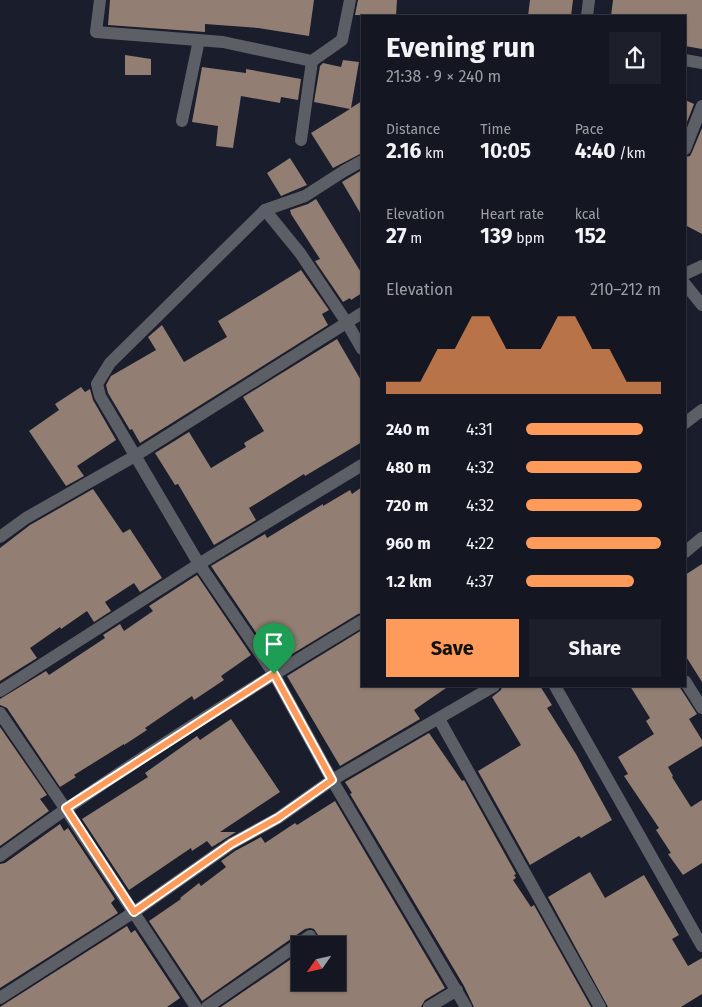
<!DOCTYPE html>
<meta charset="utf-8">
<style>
:root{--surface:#141621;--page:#1d1f2a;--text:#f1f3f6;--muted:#9d9fa5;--line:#33353f;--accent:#ff9b5a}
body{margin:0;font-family:"Fira Sans",sans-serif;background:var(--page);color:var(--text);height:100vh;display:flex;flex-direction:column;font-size:19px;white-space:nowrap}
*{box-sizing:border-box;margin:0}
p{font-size:16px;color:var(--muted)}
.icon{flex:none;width:28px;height:28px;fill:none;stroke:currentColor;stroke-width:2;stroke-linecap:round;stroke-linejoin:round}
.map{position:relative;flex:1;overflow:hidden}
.panel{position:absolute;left:361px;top:15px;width:325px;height:672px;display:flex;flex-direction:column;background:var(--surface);border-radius:0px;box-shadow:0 1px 4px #0004,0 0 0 1px var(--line)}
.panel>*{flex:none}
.needle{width:32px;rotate:236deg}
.controls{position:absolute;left:291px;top:936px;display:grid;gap:10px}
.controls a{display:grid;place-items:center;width:55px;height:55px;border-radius:0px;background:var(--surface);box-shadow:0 1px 4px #0004,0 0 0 1px var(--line);font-size:25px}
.pin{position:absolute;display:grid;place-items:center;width:42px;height:42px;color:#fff;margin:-51px -21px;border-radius:50% 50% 50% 0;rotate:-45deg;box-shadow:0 0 5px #0007}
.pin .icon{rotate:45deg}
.round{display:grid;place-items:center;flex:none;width:52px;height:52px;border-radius:0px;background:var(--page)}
.overview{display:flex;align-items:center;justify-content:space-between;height:85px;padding:0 25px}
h1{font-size:28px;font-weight:700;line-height:38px}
.metrics{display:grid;grid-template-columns:repeat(3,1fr);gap:8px;height:85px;padding:5px 25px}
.metrics div{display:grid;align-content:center}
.metrics b{font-size:21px;font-weight:700}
.metrics small{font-size:14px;font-weight:400}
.metrics p{font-size:14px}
.chart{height:140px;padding:10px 25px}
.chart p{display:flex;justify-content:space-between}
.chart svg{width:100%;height:90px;margin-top:5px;fill:var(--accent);opacity:.7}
.action{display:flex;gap:10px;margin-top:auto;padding:10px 25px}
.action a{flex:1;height:58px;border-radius:0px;background:var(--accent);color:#111;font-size:20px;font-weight:700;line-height:58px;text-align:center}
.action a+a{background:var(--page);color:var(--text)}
ul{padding:0 25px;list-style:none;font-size:16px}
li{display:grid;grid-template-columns:80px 60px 1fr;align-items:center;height:38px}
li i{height:12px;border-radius:6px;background:var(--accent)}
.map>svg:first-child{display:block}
.building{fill:#927e72}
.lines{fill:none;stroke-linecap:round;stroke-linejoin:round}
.minor{stroke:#5d5f67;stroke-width:12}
.route-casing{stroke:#fff;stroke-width:10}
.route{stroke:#ff9b5a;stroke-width:6}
</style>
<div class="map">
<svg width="702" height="1007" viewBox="0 0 702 1007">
<rect width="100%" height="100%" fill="#1a1d2c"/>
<g class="building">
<polygon points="110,0 314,0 309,36 258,28 205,24 205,32 108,25"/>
<polygon points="358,0 397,0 396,16 355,15"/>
<polygon points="530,0 573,0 571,16 528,16"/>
<polygon points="613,0 702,0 702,49 685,46 685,16 611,16"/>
<polygon points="125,55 151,59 151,75 125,75"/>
<polygon points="343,60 359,62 351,108 362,101 362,153 333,168 311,133 350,109 314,102 320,66 323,63 341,67"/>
<polygon points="202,67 246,73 246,69 301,79 298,100 281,97 280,103 241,96 233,148 216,146 218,126 192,122"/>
<polygon points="685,100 694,104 685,127"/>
<polygon points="702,128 702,234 685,225 685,157 690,156 692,152"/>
<polygon points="290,158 307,185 281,196 267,173"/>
<polygon points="362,170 362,216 342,182"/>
<polygon points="316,199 362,274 362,293 351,300 350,298 343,302 315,261 320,259 291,214 290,210 308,204"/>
<polygon points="301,270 329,310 322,314 328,325 140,443 132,429 130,430 108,393 106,385 111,376 156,350 148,337 162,325 184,362 227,337 218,321"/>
<polygon points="337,339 362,382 362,442 305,476 304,474 249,508 256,520 214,545 178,484 175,485 155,453 189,432 211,468 246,447 244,443 264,431 243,397"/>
<polygon points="81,387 85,392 90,389 93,400 116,440 77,466 84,476 66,486 29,431 59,410 55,404"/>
<polygon points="362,487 362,613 358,614 279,662 268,644 265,646 211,566 265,534 267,538 323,504 323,506 350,490 352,494"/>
<polygon points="93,489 123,533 130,529 162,578 140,592 134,583 105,602 111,611 94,622 87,611 61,629 60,627 30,648 37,658 0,681 0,548 30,525"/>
<polygon points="702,564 702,682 685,655 685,575"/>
<polygon points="197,575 251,655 221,676 224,680 194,700 192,696 145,728 147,730 124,745 124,744 74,775 76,777 60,787 7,708 0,705 0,699 46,671 49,675 105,638 103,635 120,624 124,631 153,611 149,606"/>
<polygon points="362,630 362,686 449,686 414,710 420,719 340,766 287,676"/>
<polygon points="502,686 540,686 552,705 547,708 576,754 612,820 581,838 579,836 530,865 478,771 521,745 492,697 501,690"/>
<polygon points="630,686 679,686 697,714 689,719 702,740 702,746 668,767 673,776 672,777 691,807 702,800 702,863 683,875 668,854 671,853 656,830 659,828 624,776 628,774 618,757 654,734 646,721 650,718"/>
<polygon points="231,719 280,792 220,832 236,832 212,847 207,841 192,851 191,848 129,890 82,819 148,777 145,773 197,736 200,740"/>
<polygon points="0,727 47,795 40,799 49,811 0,846"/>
<polygon points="429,733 462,781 464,780 516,874 514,875 516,878 513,880 531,907 534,905 591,1007 474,1007 464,986 350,794 352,793 345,782"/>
<polygon points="335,801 445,988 425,1000 421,1007 221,1007 300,953 300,982 338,982 338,945 311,945 317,940 318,935 314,929 310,928 305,929 202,1001 149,921 181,899 180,898 199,883 201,886 226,867 221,861 235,851 261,837 265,843 295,823 297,825"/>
<polygon points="60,824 64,831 68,828 115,899 111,903 118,913 0,988 0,864 5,863"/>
<polygon points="590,872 605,898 644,875 679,935 672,939 688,966 702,958 702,994 681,1007 608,1007 548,897"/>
<polygon points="127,926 131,933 135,930 180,998 167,1007 0,1007"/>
</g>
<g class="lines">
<g class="minor">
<polyline points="100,0 96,32 223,42 312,61 342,40 350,0"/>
<polyline points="587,16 589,0"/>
<polyline points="685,60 702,63"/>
<polyline points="182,121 199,40"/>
<polyline points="301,140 312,61"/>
<polyline points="685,149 702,106"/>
<polyline points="362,161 344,171 305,196 265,210 300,253 347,323 362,349"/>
<polyline points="265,210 110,363 97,384 100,396 199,564 274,674 332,780 466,1007"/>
<polyline points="685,274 702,266"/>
<polyline points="685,284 702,305"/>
<polyline points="685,423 702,410"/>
<polyline points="0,537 26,518 135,456 362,313"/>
<polyline points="685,552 702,538"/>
<polyline points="685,681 702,708"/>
<polyline points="555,686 702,946"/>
<polyline points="0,691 199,564 362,465"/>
<polyline points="0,713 65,808 196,1007"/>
<polyline points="439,719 600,1007"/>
<path d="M0 856C116 771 239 695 362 621"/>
<polyline points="0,998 134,912 231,844 278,818 332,780 494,686"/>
<polyline points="207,1007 310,936"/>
<polyline points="429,1007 457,990"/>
</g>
</g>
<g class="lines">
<defs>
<polygon id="route" points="274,674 332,780 278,818 231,844 134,912 66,808"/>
</defs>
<use href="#route" class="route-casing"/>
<use href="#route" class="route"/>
</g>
</svg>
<div class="controls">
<a><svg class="needle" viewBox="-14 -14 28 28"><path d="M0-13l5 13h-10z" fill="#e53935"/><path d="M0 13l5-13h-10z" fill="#9d9fa5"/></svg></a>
</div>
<div class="pin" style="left:274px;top:674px;background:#1e9e55"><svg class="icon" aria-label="arrive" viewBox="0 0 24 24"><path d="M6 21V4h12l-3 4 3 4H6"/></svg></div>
<section class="panel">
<div class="overview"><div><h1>Evening run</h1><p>21:38 · 9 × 240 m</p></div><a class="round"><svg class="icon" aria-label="share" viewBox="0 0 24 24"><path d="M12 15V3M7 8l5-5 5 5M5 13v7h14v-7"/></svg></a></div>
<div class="metrics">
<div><p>Distance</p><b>2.16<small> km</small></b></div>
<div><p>Time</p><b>10:05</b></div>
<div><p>Pace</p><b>4:40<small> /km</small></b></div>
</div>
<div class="metrics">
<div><p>Elevation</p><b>27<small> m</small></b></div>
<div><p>Heart rate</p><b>139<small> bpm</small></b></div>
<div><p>kcal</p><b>152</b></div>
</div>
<div class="chart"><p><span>Elevation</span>210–212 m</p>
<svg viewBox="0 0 160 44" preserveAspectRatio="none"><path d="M0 44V38L10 38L20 38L30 22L40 22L50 6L60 6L70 22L80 22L90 22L100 6L110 6L120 22L130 22L140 38L150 38L160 38V44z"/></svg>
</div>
<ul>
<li><b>240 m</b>4:31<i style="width:87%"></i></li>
<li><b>480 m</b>4:32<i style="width:86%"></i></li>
<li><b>720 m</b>4:32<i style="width:86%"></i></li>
<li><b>960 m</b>4:22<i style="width:100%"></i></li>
<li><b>1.2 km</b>4:37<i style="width:80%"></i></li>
</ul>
<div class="action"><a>Save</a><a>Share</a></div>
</section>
</div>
